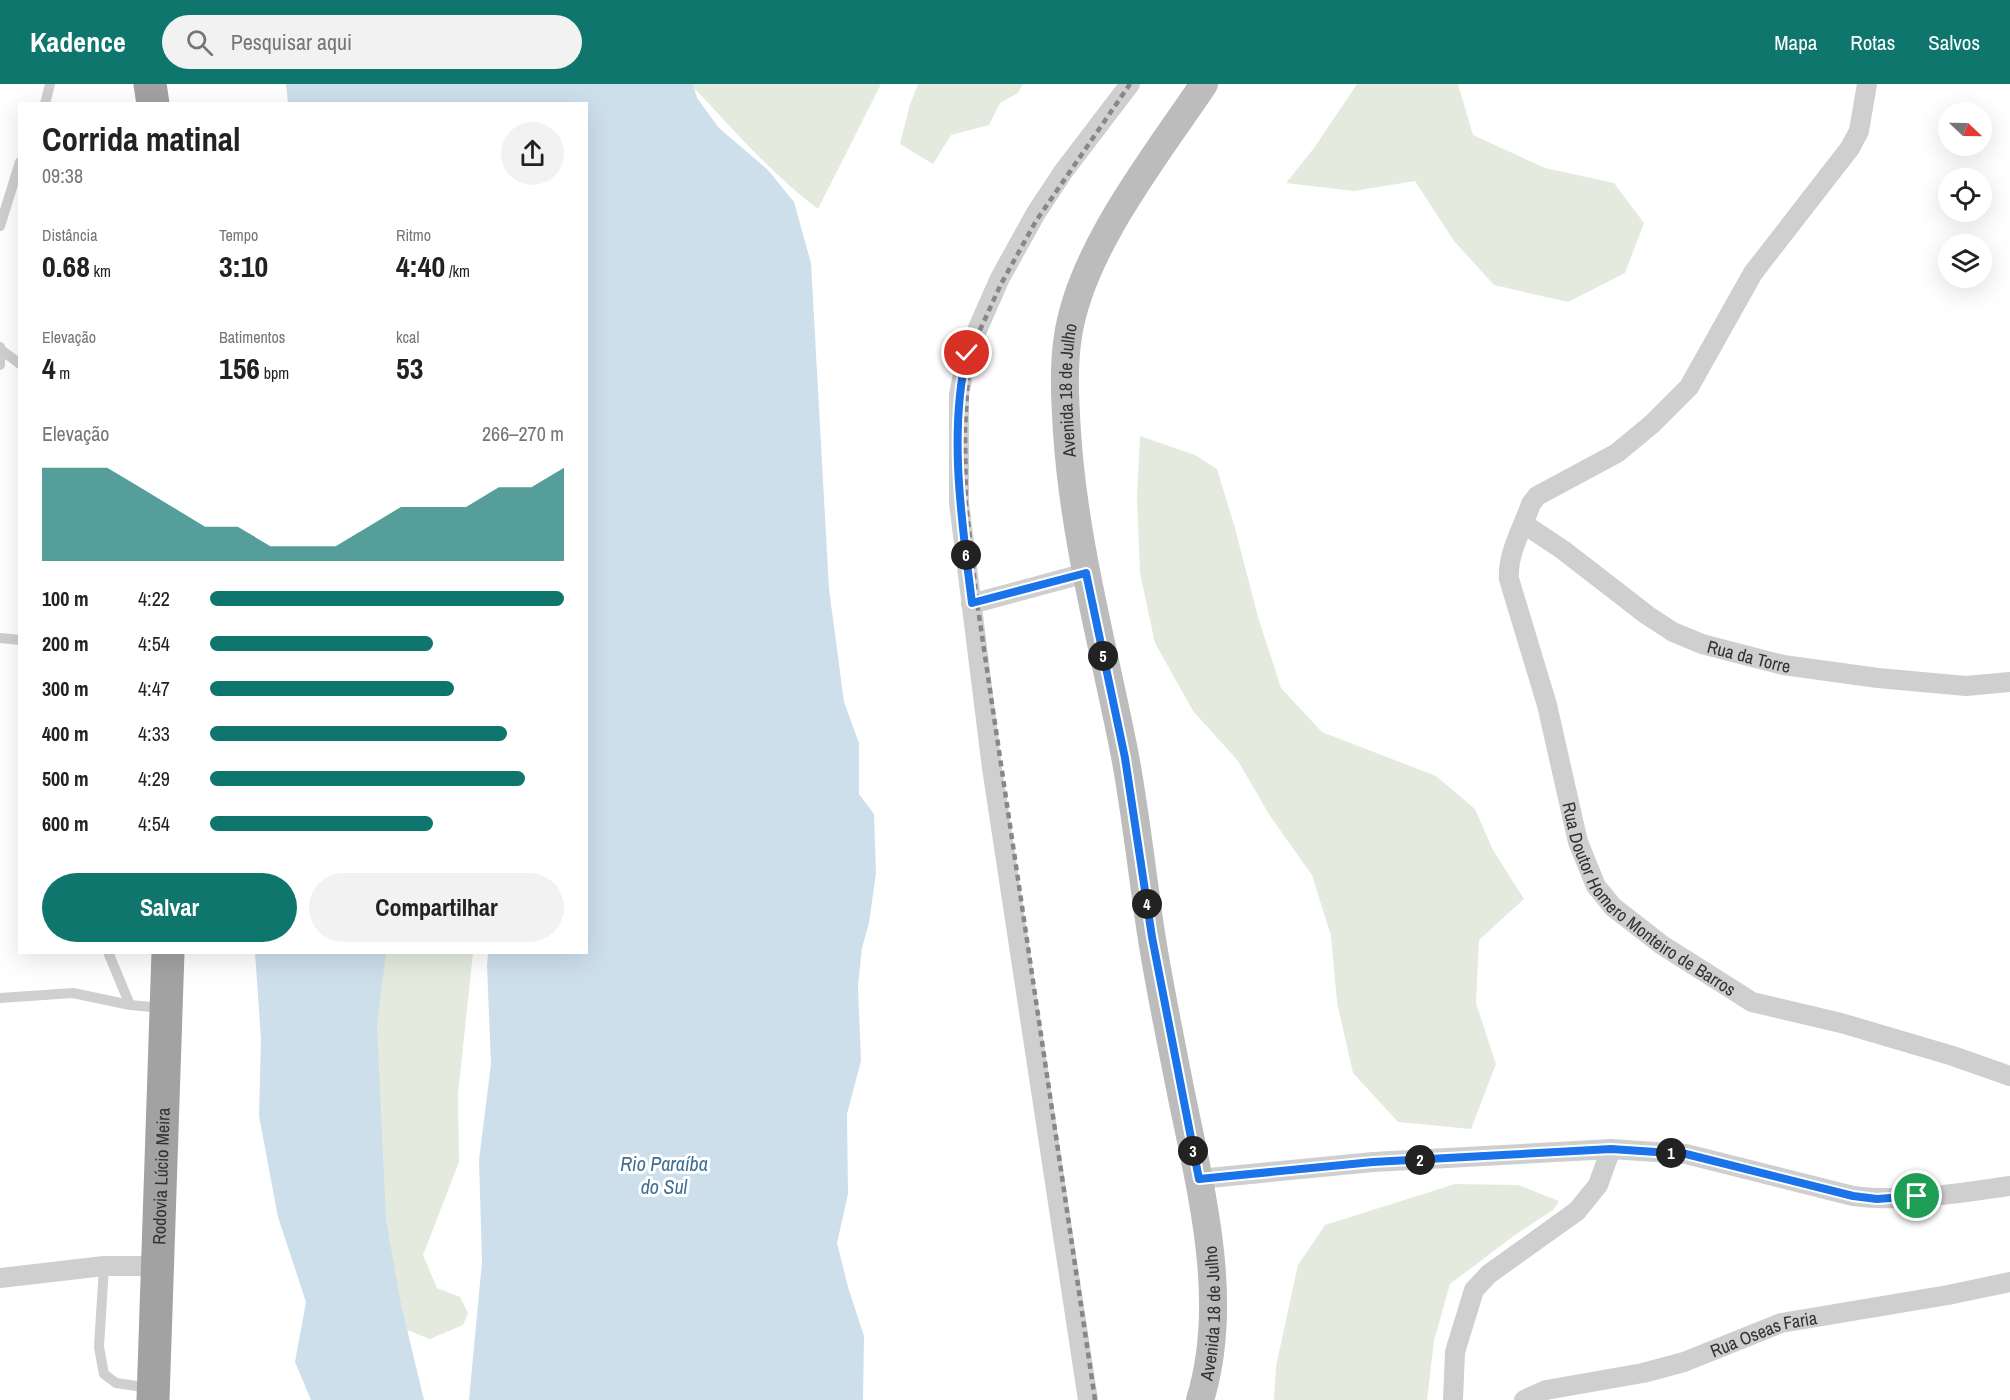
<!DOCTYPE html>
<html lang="pt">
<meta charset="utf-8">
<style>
:root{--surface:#fff;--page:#f2f2f2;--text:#222;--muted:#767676;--accent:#0f766e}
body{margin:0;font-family:"Archivo Narrow",sans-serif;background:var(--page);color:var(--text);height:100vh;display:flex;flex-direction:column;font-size:22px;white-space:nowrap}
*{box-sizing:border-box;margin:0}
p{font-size:20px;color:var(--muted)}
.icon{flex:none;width:33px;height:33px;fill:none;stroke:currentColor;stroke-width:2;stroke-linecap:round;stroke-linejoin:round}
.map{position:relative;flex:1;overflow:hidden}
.side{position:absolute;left:18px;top:18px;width:570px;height:852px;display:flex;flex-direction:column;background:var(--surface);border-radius:0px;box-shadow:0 6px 24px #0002}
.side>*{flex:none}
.needle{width:39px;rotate:112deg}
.controls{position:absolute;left:1938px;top:18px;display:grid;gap:12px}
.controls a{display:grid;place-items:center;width:54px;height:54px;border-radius:50%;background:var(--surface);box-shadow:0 6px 24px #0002;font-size:30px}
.pin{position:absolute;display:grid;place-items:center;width:51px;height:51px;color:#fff;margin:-26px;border:3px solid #fff;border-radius:50%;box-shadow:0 2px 6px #0007}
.km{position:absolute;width:30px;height:30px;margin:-15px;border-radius:50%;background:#222;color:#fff;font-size:16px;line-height:30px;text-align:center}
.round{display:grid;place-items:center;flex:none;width:63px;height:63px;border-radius:32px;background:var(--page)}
.headline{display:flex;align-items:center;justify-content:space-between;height:102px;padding:0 24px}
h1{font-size:33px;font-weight:700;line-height:45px}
.figures{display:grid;grid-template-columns:repeat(3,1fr);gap:9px;height:102px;padding:6px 24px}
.figures div{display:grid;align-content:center}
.figures b{font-size:30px;font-weight:700}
.figures small{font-size:16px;font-weight:400}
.figures p{font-size:16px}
.chart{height:168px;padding:12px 24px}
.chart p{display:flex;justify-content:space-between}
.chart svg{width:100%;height:108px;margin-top:6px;fill:var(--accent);opacity:.7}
.cta{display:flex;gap:12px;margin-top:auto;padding:12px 24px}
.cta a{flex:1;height:69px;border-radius:36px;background:var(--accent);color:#fff;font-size:24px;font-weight:700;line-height:69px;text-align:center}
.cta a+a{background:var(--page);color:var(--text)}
ul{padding:0 24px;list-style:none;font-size:20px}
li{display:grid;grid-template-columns:96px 72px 1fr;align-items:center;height:45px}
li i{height:15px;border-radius:8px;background:var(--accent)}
header{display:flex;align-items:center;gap:36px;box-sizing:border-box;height:84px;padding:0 30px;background:var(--accent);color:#fff}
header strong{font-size:28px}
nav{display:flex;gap:33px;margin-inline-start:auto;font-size:21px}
.search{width:420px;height:54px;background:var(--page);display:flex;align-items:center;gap:15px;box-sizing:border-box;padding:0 21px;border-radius:33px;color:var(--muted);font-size:22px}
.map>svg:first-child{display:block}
.green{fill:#e4ebde}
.water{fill:#cedfec}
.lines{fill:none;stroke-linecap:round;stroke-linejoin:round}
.service{stroke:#cfcfcf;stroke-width:10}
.minor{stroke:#cfcfcf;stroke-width:20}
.secondary{stroke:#bcbcbc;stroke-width:28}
.trunk{stroke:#a2a2a2;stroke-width:33}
.rail{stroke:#878787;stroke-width:4.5;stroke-dasharray:6 4.5;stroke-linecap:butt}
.route-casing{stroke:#fff;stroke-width:12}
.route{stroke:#1a73e8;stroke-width:8}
.labels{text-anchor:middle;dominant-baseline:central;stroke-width:6;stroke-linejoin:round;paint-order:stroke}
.street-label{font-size:18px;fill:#323232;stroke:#fff}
.water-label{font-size:20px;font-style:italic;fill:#416d92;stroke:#fff}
</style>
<header>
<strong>Kadence</strong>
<div class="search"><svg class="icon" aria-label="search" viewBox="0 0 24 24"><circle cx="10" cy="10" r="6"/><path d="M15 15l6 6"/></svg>Pesquisar aqui</div>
<nav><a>Mapa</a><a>Rotas</a><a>Salvos</a></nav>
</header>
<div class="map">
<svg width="2010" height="1316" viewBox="0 0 2010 1316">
<rect width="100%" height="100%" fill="#fff"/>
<g class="green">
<path d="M693 0H881L818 125C772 91 733 45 694 4Z"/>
<polygon points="918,0 1023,0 1018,9 1000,19 989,41 951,51 933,80 900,60 910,20"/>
<polygon points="1357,0 1458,0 1473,51 1545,84 1614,99 1644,139 1625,189 1568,218 1494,201 1454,157 1415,97 1354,107 1286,99 1314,64"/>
<polygon points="1140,352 1195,371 1217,385 1235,444 1258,533 1281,604 1322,648 1436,692 1475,725 1493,766 1524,815 1479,856 1476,919 1496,980 1471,1045 1398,1038 1353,989 1337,918 1331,852 1312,791 1270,732 1238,677 1193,627 1155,559 1140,489 1137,413"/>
<polygon points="378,869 473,869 458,1010 459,1078 423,1171 437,1204 460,1213 468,1229 463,1241 430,1255 384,1237 349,1049"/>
<polygon points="1455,1100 1518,1101 1559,1117 1553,1126 1515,1151 1450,1200 1434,1257 1427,1316 1274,1316 1276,1282 1298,1181 1325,1141"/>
</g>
<g class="water">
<polygon points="286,0 693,0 697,14 719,44 768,86 794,118 811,179 829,505 844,618 859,659 859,710 874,730 876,789 869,839 862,864 858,902 861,977 847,1030 848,1110 837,1159 848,1203 864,1252 863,1316 469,1316 482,1178 479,1076 491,980 487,882 488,869 586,868 586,20 288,19"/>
<polygon points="255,869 386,869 377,940 386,1136 401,1220 424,1316 311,1316 295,1278 306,1218 278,1133 259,1032 261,955"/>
</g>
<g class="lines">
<g class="service">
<polyline points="45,20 50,0"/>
<polyline points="0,142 20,78"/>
<polyline points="0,263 0,281"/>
<polyline points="0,265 20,280"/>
<polyline points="0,554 20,556"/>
<polyline points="108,868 130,921"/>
<polyline points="0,914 73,909 130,921 163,924"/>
<polyline points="104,1182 99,1263 104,1290 116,1299 150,1304"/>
</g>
<g class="minor">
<path id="s1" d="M1867 0 1859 47 1850 64 1753 189 1689 303 1652 340 1617 369 1537 412 1531 420C1523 443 1507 470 1509 495L1547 621 1578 758 1596 802 1613 823 1662 861 1752 918 1841 939 1953 972 2010 992"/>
<path id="s2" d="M1524 440 1563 466 1647 531 1673 548 1702 560 1783 581 1878 594 1966 602 2010 598"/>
<polyline points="971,520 1086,489"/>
<path d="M1199 1095 1373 1078 1611 1065 1686 1070 1853 1112C1905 1119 1959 1109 2010 1102"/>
<polyline points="0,1194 104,1182 159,1182"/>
<polyline points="1088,1316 992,684 959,419 959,311 967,269 1000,194 1036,129 1063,88 1130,0"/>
<polyline points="1453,1316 1455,1268 1474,1206 1489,1190 1577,1127 1598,1101 1611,1065"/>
<path id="s3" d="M1524 1316 1546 1306 1643 1289 1684 1278 1781 1239 1948 1211 2010 1198"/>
</g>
<path class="secondary" id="s4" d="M1200 1316C1231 1215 1200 1104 1180 1004 1170 953 1159 901 1151 849 1142 790 1136 731 1125 672 1104 564 1074 458 1067 348 1065 316 1063 284 1068 252 1081 165 1156 72 1204 0"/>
<g class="trunk">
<polyline points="150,0 153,20"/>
<path id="s5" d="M153 1316 168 868"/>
</g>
<polyline class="rail" points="1095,1316 977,518 966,419 965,347 969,270 1001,200 1036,137 1130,0"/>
</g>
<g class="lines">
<defs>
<path id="route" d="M967 269C948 349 962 439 972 519L1086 489 1125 674 1152 853 1199 1095 1373 1078 1611 1065 1686 1070 1853 1112 1877 1115 1917 1112"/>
</defs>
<use href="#route" class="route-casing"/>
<use href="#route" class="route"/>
</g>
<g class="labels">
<g class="street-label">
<text stroke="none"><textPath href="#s4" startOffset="1024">Avenida 18 de Julho</textPath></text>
<text stroke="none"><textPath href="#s2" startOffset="264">Rua da Torre</textPath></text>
<text stroke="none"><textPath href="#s1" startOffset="996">Rua Doutor Homero Monteiro de Barros</textPath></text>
<text stroke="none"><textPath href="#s5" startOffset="224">Rodovia Lúcio Meira</textPath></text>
<text stroke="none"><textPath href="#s4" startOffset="88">Avenida 18 de Julho</textPath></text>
<text stroke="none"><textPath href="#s3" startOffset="250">Rua Oseas Faria</textPath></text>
</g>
<g class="water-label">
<text x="664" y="1079">Rio Paraíba<tspan x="664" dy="23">do Sul</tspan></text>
</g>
</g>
</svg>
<div class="controls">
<a><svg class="needle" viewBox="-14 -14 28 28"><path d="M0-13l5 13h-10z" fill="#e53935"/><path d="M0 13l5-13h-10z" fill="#767676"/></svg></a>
<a><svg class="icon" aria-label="locate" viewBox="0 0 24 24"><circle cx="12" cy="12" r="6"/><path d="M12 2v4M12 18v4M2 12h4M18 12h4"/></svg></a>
<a><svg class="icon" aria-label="layers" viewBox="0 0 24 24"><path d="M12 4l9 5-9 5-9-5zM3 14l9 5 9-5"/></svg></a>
</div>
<div class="pin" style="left:1917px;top:1112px;background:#1e9e55"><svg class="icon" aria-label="arrive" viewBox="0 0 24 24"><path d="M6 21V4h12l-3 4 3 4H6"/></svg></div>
<div class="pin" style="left:967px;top:269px;background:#d93025"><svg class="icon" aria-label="check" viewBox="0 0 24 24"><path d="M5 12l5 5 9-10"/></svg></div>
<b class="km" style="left:1671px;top:1069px">1</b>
<b class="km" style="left:1420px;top:1076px">2</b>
<b class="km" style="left:1193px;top:1067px">3</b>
<b class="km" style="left:1147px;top:820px">4</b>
<b class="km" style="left:1103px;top:572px">5</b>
<b class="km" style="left:966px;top:471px">6</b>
<section class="side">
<div class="headline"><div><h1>Corrida matinal</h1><p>09:38</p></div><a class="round"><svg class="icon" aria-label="share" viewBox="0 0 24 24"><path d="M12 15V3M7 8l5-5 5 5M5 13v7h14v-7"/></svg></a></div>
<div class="figures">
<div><p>Distância</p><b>0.68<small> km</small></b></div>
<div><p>Tempo</p><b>3:10</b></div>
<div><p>Ritmo</p><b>4:40<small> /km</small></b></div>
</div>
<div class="figures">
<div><p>Elevação</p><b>4<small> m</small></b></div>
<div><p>Batimentos</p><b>156<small> bpm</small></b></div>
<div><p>kcal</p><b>53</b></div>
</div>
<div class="chart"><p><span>Elevação</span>266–270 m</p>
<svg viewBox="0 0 160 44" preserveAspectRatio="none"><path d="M0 44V6L10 6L20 6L30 14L40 22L50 30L60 30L70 38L80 38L90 38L100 30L110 22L120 22L130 22L140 14L150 14L160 6V44z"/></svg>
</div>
<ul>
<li><b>100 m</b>4:22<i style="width:100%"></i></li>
<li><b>200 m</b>4:54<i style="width:63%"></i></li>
<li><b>300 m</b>4:47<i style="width:69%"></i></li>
<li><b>400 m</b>4:33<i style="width:84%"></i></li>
<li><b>500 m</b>4:29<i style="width:89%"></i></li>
<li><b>600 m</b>4:54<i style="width:63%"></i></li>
</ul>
<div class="cta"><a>Salvar</a><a>Compartilhar</a></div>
</section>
</div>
